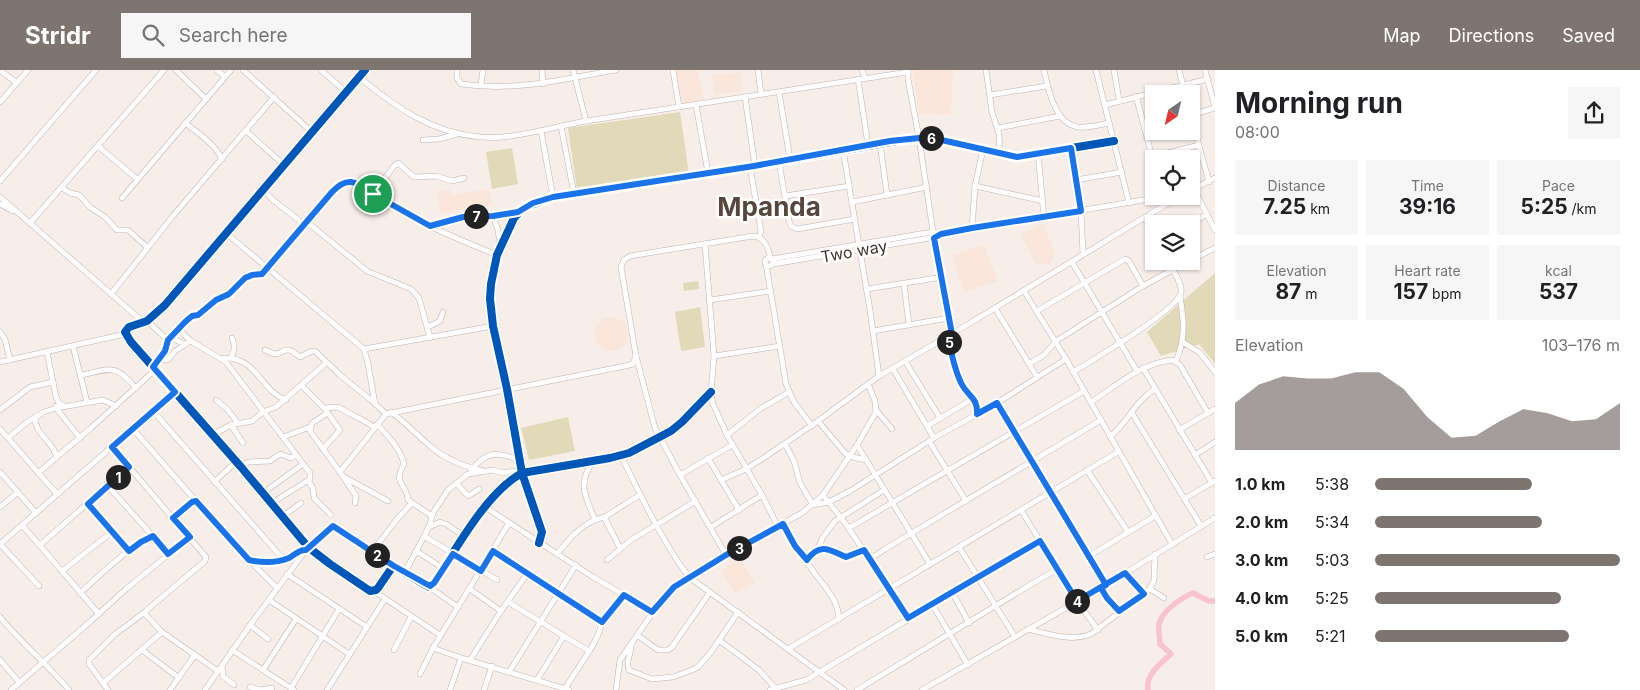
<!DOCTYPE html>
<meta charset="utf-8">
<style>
:root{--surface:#fff;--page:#f6f6f6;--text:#202124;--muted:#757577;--accent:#7e7571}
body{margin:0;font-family:Inter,sans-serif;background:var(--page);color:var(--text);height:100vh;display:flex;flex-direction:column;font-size:19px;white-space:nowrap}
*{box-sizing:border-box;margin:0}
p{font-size:16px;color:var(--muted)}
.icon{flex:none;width:28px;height:28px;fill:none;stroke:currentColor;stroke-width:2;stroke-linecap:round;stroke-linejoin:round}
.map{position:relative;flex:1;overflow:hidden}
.details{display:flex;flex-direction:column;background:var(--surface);width:425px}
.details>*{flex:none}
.needle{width:32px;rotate:214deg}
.fabs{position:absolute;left:1145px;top:15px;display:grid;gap:10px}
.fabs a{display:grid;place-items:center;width:55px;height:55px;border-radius:0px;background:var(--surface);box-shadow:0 1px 4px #0004;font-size:25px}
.pin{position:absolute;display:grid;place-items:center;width:42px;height:42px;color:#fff;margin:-21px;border:2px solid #fff;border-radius:50%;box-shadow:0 1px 5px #0007}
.km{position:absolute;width:25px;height:25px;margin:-12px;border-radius:50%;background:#222;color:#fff;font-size:14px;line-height:25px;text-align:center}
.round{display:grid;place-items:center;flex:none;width:52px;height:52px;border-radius:0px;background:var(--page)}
.summary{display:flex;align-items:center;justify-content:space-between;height:85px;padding:0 20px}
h1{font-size:28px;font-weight:700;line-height:38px}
.stats{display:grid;grid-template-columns:repeat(3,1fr);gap:8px;height:85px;padding:5px 20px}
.stats div{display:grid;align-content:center;border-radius:0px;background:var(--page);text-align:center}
.stats b{font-size:21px;font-weight:700}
.stats small{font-size:14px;font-weight:400}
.stats p{font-size:14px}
.chart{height:140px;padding:10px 20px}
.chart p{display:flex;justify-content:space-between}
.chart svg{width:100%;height:90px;margin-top:5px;fill:var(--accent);opacity:.7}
ul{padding:0 20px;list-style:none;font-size:16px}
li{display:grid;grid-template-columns:80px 60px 1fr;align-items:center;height:38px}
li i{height:12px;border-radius:6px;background:var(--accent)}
header{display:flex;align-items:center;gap:30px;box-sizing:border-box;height:70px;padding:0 25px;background:var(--accent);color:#fff}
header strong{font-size:24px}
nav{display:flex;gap:28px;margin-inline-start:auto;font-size:18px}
.search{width:350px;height:45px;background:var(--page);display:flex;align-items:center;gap:12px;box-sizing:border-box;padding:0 18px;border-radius:0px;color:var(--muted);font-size:19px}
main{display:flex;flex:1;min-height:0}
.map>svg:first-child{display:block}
.built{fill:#fbe6db}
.green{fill:#e1d9b7}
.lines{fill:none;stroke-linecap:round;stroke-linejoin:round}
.river{stroke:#f8c3d0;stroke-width:5.5}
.minor-casing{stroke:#bdb5b0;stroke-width:6}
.minor{stroke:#fefcfc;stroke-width:5}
.cycleway-casing{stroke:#fff;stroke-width:11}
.cycleway{stroke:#0057b8;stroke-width:8}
.route-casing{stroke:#fff;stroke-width:10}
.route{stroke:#1a73e8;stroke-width:6}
.labels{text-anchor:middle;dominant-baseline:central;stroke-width:5;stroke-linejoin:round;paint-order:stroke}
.street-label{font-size:16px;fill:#3d3430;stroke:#fff}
.town-label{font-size:26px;font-weight:bold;fill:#58463d;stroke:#fff}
</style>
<header>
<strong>Stridr</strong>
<div class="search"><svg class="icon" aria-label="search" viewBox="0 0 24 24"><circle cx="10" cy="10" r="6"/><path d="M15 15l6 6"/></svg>Search here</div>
<nav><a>Map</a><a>Directions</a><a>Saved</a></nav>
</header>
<main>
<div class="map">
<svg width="1215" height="620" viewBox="0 0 1215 620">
<rect width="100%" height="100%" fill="#f8eee9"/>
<g class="built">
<polygon points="675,0 698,0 704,29 682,34"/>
<polygon points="912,0 953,0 951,45 919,44"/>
<polygon points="741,2 743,21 715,24 712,5"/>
<polygon points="450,119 451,125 489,119 492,135 441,143 437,122"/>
<polygon points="1043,153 1055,183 1050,194 1036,195 1021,164"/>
<polygon points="984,174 998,211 964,222 952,185"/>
<circle cx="611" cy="264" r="17"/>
<polygon points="740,488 755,513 735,524 721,500"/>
</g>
<g class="green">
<polygon points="680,42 689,104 577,120 568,58"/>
<polygon points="512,78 518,114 492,119 486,82"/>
<polygon points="1215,203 1215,294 1199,274 1161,286 1147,262"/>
<polygon points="698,211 699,219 684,221 683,213"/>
<polygon points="700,237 705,277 681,281 675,242"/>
<polygon points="568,347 575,381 529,390 521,358"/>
</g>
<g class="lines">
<path class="river" d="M1148 620C1145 605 1161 593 1171 584L1160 574C1160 567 1158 560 1159 554 1162 541 1181 528 1193 523L1209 531H1215"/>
<defs>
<g id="minor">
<polyline points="0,0 17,13"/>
<polyline points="176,0 206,29"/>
<polyline points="217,0 225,7"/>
<polyline points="243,0 312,62"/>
<polyline points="321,0 346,22"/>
<path d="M365 0 165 235 147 251 129 257 125 262 131 272 241 397 308 477 330 494 370 521 376 520 378 518 393 496 429 517 434 513C456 479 486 423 522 403L610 388 629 383 671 361 682 352 711 322"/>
<path d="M457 0V8L461 14C516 22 562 9 616 0"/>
<polyline points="542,0 543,14"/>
<polyline points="573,0 586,51"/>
<polyline points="673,0 679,37"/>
<polyline points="758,0 761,24"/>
<polyline points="862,0 865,8"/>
<polyline points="908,0 908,9 919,68 933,162 943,207 952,264"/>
<polyline points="986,0 992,42 999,64 1000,84"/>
<path d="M1044 0C1048 19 1055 54 1078 57 1088 58 1100 55 1109 53"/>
<polyline points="1096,0 1129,133"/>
<polyline points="1114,0 1119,30"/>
<polyline points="1179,0 1185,24"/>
<polyline points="1205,0 1215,37"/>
<path d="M359 7C395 37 432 63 480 67 488 67 496 68 503 67 532 64 559 56 586 51L908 2"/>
<polyline points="858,9 868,75"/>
<polyline points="481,15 483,0"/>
<polyline points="779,22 790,89"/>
<polyline points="990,25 1047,16"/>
<polyline points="1136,26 1154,94"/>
<polyline points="745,27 755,96"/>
<polyline points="0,32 28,0"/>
<polyline points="696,35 708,103"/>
<polyline points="1105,35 1208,9"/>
<polyline points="1191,45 1215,38"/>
<polyline points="1191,47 1209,112"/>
<path d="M185 53C198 63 214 73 222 89"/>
<polyline points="561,56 574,124"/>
<polyline points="998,58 1060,46"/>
<polyline points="1144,58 1154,55"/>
<polyline points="246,61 284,95"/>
<polyline points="541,61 553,127"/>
<polyline points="423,70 439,69 457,64"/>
<polyline points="880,73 887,125"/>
<polyline points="98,76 137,109"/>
<polyline points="1071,78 1081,141 1083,184"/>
<polyline points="843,80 870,240 879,306"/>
<polyline points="1038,83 1044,147"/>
<polyline points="1152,87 1199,75"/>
<polyline points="779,92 789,151 791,156 797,159 855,149"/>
<polyline points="750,97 761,161 759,167"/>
<polyline points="1076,110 1122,102"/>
<polyline points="0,111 96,0"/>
<polyline points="975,116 1043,131"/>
<polyline points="62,118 70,123 79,125 90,137 105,147 117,160 128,160 148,178"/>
<polyline points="1194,119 1215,160"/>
<polyline points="263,120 273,130 305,155"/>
<polyline points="1191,120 1215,108"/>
<polyline points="373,124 394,96 398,93 414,107 436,106 452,111 464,108"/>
<polyline points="785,126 849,116"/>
<polyline points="0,127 142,251"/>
<polyline points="122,128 231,0"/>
<polyline points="852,132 927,117"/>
<polyline points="0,134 13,141"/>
<polyline points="493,146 498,160 500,173"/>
<polyline points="1145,149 1154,165"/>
<polyline points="307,152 367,201 411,219 419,228 430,268"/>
<polyline points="30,153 164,0"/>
<polyline points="1191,154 1207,144"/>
<polyline points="430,156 463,147 493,146 518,142"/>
<polyline points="972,158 975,116 983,79"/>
<polyline points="226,163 364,279 493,256"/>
<polyline points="705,174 714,286 711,322 713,334 727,365 762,425 778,457"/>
<circle cx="769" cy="192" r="4"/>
<polyline points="772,189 920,164 933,162 941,164 1167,126"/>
<polyline points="1191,190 1215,178"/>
<polyline points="1072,192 1137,301"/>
<polyline points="766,194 786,314 794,332 812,356"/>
<polyline points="773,194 936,167"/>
<polyline points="904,214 909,255"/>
<polyline points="867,219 943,207"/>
<polyline points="1024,221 1066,289 1172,474"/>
<polyline points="111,224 173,146 274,27"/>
<polyline points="710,230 771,221"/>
<polyline points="995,238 1037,307"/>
<polyline points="1037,241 1125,189 1129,191 1143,216"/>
<polyline points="147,251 168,270"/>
<polyline points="428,257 440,251 443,242"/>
<polyline points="178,259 191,271 226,292 310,403 310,409 272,433"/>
<polyline points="873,261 949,248"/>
<polyline points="0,262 5,269 10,290"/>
<polyline points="948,266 956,301 965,321 976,332 977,344"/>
<polyline points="171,268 185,274"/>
<polyline points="1183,272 1200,283 1215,302"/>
<polyline points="73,276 87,332"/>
<polyline points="364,279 368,294 375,334"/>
<path d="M265 280C282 289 278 279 289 280 293 281 297 285 300 287L312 281H315L340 305 371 330 386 344"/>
<polyline points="47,282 56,327 59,333 64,336"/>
<polyline points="714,286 780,276"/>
<path d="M222 288C258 286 259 320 286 330"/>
<path d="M231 288C234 280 236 276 232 268"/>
<polyline points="159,290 168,290 175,281 191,271"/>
<polyline points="905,291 940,348"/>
<path d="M1176 291C1186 267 1184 251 1180 226"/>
<polyline points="0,292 125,264"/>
<polyline points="1029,294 1044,285 1056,271 1143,216 1189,191"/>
<path d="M153 297 165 281 168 270 185 252 192 246 198 245 216 230 229 224 245 208 252 205 262 204 332 122 346 112C358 111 367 120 376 126 414 151 455 168 497 185"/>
<polyline points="1143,298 1212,413"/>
<polyline points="893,299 934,368"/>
<path d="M1073 302C1093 290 1176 241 1181 223 1183 213 1172 200 1168 191"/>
<path d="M81 305C110 299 115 293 136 318"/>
<polyline points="301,315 326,340 326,344 312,353 310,361 340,402 356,426 355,433"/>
<polyline points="216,330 227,339 238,353"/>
<path d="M1091 332C1117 315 1140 294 1172 290L1180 295 1208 343"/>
<polyline points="997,333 1106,515"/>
<polyline points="56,336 56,338 80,368"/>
<path d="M325 338 338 337C350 344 362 349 374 357"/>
<polyline points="0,340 30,317 53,312"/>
<polyline points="876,340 892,359"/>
<polyline points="153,341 283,489"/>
<path d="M391 342C405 352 417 365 430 376 445 389 465 397 484 401"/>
<polyline points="1132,343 1201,456"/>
<path d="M35 347C34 363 53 372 57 387"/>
<polyline points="818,351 845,383 849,386 865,390"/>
<path d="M377 354C387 365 401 379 404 394 392 415 407 413 408 430L432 446"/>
<polyline points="231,355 243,373"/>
<polyline points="927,356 974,328"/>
<polyline points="0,359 57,424"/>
<polyline points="133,359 237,478 277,518"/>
<polyline points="1179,360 1215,339"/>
<polyline points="212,365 231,355 252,351 263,342 276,337 326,293"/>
<polyline points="727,365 760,339 789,322"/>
<polyline points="283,367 310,357"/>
<path d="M1110 367C1128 352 1135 331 1155 319"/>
<polyline points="8,368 27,352 44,342 56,338 103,330 116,336"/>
<polyline points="929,371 966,431"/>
<polyline points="785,374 794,391 800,413 813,435 829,432 850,421 934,368 997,333 1066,289"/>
<polyline points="857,375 930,494"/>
<polyline points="112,377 206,487 205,491 148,539 145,542 146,545 162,562 218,601"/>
<polyline points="323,379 340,360 327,342"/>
<polyline points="1195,385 1215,372"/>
<path d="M621 386C642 427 661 470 689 507L844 620"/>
<polyline points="708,388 739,440"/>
<path d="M593 391C577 415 585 425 595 450"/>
<polyline points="241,397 248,392 270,391 280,384 291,388 296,385"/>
<path d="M471 400C488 380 497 382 519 390"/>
<polyline points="1087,400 1128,462"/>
<polyline points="0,402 36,443"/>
<polyline points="340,402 386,344 625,296 633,294 636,286"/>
<polyline points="38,403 92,357 155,300"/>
<polyline points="680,405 732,375"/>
<polyline points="344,407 388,431"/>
<polyline points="721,410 746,399 765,387 818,351 879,306 952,264 1180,126"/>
<polyline points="308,411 313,418 314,428 331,445"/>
<polyline points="214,412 236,392"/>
<polyline points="456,413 468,426 479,419"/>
<polyline points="108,416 168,483"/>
<polyline points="263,423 303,394"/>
<polyline points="823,425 845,453 908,547"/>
<polyline points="1184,429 1215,411"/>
<polyline points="88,434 129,481"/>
<polyline points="0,437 18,422"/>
<polyline points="485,437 593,507 653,542"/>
<polyline points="1021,440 1077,531 1098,560"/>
<polyline points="283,446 301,433"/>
<polyline points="604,447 620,478"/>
<polyline points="173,448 192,432 196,431"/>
<polyline points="509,453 433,578 461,588 569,620"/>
<path d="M783 454C793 471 804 488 815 504 826 518 838 530 839 549"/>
<polyline points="22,455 99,544"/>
<polyline points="429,457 440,452 446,454 464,466"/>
<polyline points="711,457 762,425"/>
<polyline points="849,458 1084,321"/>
<polyline points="424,466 497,510"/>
<polyline points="539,473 542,462 522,403 507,319 493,256 490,229 491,214 497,185 514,148 523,138 553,127 755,96 908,69 937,69 1017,87 1114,71"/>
<polyline points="0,474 175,322"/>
<polyline points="0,474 39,516"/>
<polyline points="40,475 129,397"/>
<polyline points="959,477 1015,567"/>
<polyline points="416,481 438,495"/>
<path d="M493 481 583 541 602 552C598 574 576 599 565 619"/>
<polyline points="815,481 830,479 846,487 864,480"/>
<polyline points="372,482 397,449 412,433"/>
<path d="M557 484C568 470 579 457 595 450 599 448 603 448 606 446 618 439 628 432 640 425"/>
<path d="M726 485 680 405 655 358 636 286 621 197 624 190 630 186 753 166C765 167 768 178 771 189"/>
<polyline points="1089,486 1155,446"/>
<polyline points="1207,487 1215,484"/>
<polyline points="870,489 885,479 1101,350"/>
<polyline points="607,490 631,470 696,431"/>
<polyline points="807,490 819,476 823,467 835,451 884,420"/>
<polyline points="250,491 261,493 288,488 303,479 306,480"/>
<polyline points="62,501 112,462"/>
<polyline points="405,502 429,457 433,443 448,420 468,404 493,400 503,403 514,401 521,404"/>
<polyline points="1125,503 1144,524"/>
<polyline points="287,504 367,557"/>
<polyline points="429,517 458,537"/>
<polyline points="1101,518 1107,528 1119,541"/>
<polyline points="470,519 501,541"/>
<polyline points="1150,519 1164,528"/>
<polyline points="374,521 440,565"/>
<polyline points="952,522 969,553"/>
<path d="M80 523C103 503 125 479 153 467"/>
<polyline points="269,530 349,584"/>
<polyline points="508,532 564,566 537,610"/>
<polyline points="932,534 968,595"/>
<path d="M0 547C21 573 47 594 69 620"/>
<polyline points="602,552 624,525"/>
<polyline points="250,555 268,569"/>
<path d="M1028 559C1048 564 1072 572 1091 564L1150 519 1154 510 1155 484"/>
<polyline points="637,565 658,580 668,580 672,577 710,522"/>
<polyline points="564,566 589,581"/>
<polyline points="719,570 759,600 776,619"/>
<path d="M631 574C632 584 625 590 629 600L652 609 673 607 692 600 698 597 711 582 738 542"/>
<polyline points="788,579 1118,382"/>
<polyline points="142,580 179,608"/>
<polyline points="232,580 294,620"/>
<polyline points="394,580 411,547"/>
<polyline points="0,590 19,612"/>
<polyline points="470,590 501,541 527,504"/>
<polyline points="222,596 223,606 234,615"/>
<polyline points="263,600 296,549"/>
<polyline points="509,602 576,495"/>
<polyline points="420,604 434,576"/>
<polyline points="103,613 162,562"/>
<polyline points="250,617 260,620 272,618"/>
<polyline points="291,618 339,539"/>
<polyline points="11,620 92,550 126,519 190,467"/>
<polyline points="108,620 89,594 89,590 114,565 145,542"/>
<polyline points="170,620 194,586"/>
<polyline points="205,620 253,551 306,480 329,458 335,456 394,496"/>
<polyline points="327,620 385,529"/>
<polyline points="450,620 461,588"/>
<polyline points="484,620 492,596"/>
<polyline points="616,620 620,590 653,542 674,517 726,485 802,443 823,425 857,375 876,342 875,331 868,314"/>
<polyline points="770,620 806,610 1040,471"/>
<polyline points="857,620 1033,513 1058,499"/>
<polyline points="922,620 1101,518 1215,448"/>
</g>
</defs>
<use href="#minor" class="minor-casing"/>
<use href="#minor" class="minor"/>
<defs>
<g id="cycleway">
<path d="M365 0 165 235 147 251 129 257 125 262 131 272 241 397 308 477 330 494 370 521 376 520 378 518 393 496 429 517 434 513C456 479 486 423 522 403L610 388 629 383 671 361 682 352 711 322"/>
<polyline points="539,473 542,462 522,403 507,319 493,256 490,229 491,214 497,185 514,148 523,138 553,127 755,96 908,69 937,69 1017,87 1114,71"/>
</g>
</defs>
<use href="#cycleway" class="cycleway-casing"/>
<use href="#cycleway" class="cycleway"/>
</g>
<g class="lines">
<defs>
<path id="route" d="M373 124C356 112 348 105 332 122L262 204 252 205 245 208 229 224 216 230 198 245 192 246 185 252 168 270 165 281 153 297 175 322 112 377 129 397 88 434 129 481 141 472 153 466 168 484 190 467 173 448 192 432 196 431 249 490C262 493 276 493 289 488 295 485 299 479 306 480L333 456 394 496 430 516 434 513 453 484 481 501 493 481 602 552 624 525 652 542 674 517 726 485 783 454 795 476 807 490C820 472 830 480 846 487L864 480 908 548 1040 471 1077 531 1125 503 1144 524 1119 541 1107 528 1101 518 1106 515 997 333 977 344C978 327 968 327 961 313 954 298 951 283 948 266L952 264 934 168 941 164 972 158 1081 141 1071 78 1017 87 937 69 919 68 890 71 754 96 553 127 533 133 518 142 493 146 463 147 430 156 373 124"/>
</defs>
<use href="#route" class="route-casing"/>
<use href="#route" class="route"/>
</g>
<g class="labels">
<g class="street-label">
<text transform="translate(854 181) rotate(-10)">Two way</text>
</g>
<g class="town-label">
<text x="769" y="136">Mpanda</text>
</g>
</g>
</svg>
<div class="fabs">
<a><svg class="needle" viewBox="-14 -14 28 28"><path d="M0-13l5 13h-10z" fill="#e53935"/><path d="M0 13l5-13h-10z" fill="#757577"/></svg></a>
<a><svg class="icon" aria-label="locate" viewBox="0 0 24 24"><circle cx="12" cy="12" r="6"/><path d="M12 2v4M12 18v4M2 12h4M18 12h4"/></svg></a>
<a><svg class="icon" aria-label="layers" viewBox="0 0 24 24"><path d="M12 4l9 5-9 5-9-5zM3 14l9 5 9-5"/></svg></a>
</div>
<div class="pin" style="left:373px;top:124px;background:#1e9e55"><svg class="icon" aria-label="arrive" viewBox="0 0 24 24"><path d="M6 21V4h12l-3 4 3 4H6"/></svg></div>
<b class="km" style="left:118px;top:407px">1</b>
<b class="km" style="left:377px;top:485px">2</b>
<b class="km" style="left:739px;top:478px">3</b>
<b class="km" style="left:1077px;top:531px">4</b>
<b class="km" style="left:949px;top:272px">5</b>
<b class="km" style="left:931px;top:68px">6</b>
<b class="km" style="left:476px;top:146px">7</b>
</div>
<section class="details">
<div class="summary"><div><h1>Morning run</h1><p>08:00</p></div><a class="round"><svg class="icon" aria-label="share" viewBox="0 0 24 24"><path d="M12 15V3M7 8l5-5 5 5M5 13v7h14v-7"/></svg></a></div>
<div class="stats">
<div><p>Distance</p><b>7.25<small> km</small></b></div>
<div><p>Time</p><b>39:16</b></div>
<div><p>Pace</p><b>5:25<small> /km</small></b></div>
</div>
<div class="stats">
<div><p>Elevation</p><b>87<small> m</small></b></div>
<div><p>Heart rate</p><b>157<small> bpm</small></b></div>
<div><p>kcal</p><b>537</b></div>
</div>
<div class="chart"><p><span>Elevation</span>103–176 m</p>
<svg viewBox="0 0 160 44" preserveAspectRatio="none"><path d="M0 44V21L10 12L20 8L30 9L40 9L50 6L60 6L70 14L80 28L90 38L100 37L110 30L120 24L130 26L140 30L150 29L160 21V44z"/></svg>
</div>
<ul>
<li><b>1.0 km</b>5:38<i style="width:64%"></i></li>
<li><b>2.0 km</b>5:34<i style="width:68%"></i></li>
<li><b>3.0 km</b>5:03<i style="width:100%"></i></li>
<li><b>4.0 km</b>5:25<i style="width:76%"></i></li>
<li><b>5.0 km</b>5:21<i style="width:79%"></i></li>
</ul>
</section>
</main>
